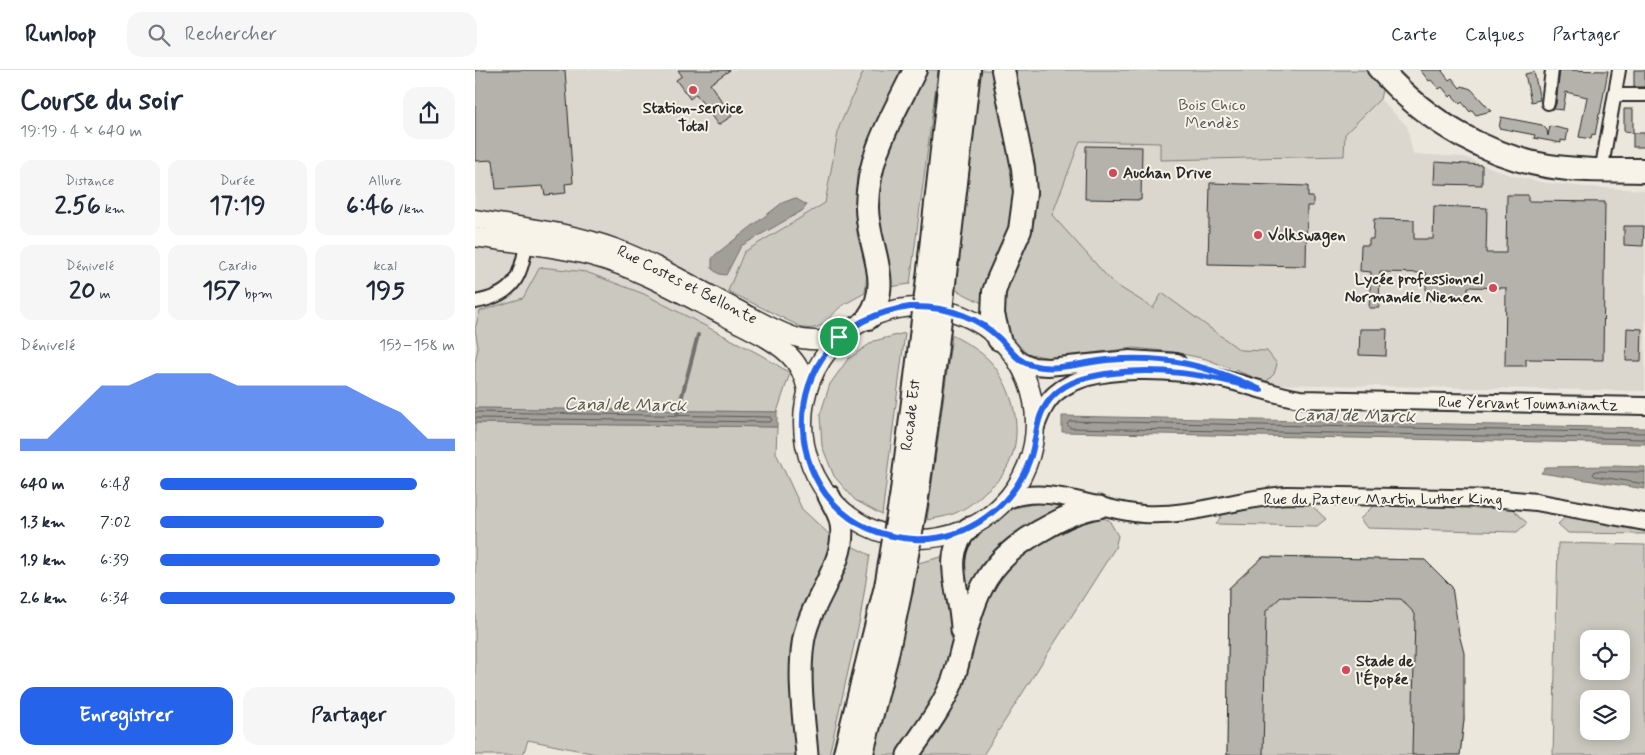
<!DOCTYPE html>
<html lang="fr">
<meta charset="utf-8">
<style>
:root{--surface:#fff;--page:#f6f6f7;--text:#1f2937;--muted:#747a83;--line:#e0e1e3;--accent:#2563eb}
body{margin:0;font-family:Mynerve,sans-serif;background:var(--page);color:var(--text);height:100vh;display:flex;flex-direction:column;font-size:19px;white-space:nowrap}
*{box-sizing:border-box;margin:0}
p{font-size:16px;color:var(--muted)}
.icon{flex:none;width:28px;height:28px;fill:none;stroke:currentColor;stroke-width:2;stroke-linecap:round;stroke-linejoin:round}
.map{position:relative;flex:1;overflow:hidden}
.side{display:flex;flex-direction:column;background:var(--surface);width:475px}
.side>*{flex:none}
.tools{position:absolute;left:1105px;top:560px;display:grid;gap:10px}
.tools a{display:grid;place-items:center;width:50px;height:50px;border-radius:10px;background:var(--surface);box-shadow:0 2px 12px #0003;font-size:25px}
.pin{position:absolute;display:grid;place-items:center;width:42px;height:42px;color:#fff;margin:-21px;border:2px solid #fff;border-radius:50%;box-shadow:0 1px 5px #0007}
.round{display:grid;place-items:center;flex:none;width:52px;height:52px;border-radius:15px;background:var(--page)}
.overview{display:flex;align-items:center;justify-content:space-between;height:85px;padding:0 20px}
h1{font-size:28px;font-weight:800;line-height:38px}
.stats{display:grid;grid-template-columns:repeat(3,1fr);gap:8px;height:85px;padding:5px 20px}
.stats div{display:grid;align-content:center;border-radius:12px;background:var(--page);text-align:center}
.stats b{font-size:25px;font-weight:800}
.stats small{font-size:14px;font-weight:400}
.stats p{font-size:14px}
.chart{height:140px;padding:10px 20px}
.chart p{display:flex;justify-content:space-between}
.chart svg{width:100%;height:90px;margin-top:5px;fill:var(--accent);opacity:.7}
.button{display:flex;gap:10px;margin-top:auto;padding:10px 20px}
.button a{flex:1;height:58px;border-radius:15px;background:var(--accent);color:#fff;font-size:20px;font-weight:800;line-height:58px;text-align:center}
.button a+a{background:var(--page);color:var(--text)}
ul{padding:0 20px;list-style:none;font-size:16px}
li{display:grid;grid-template-columns:80px 60px 1fr;align-items:center;height:38px}
li i{height:12px;border-radius:6px;background:var(--accent)}
header{display:flex;align-items:center;gap:30px;box-sizing:border-box;height:70px;padding:0 25px;background:var(--surface);border-bottom:1px solid var(--line)}
header strong{font-size:24px}
nav{display:flex;gap:28px;margin-inline-start:auto;font-size:18px}
.search{width:350px;height:45px;background:var(--page);display:flex;align-items:center;gap:12px;box-sizing:border-box;padding:0 18px;border-radius:15px;color:var(--muted);font-size:19px}
main{display:flex;flex:1;min-height:0}
.map>svg:first-child{display:block}
.built{fill:#dbd7ce}
.green{fill:#cbc8bf;stroke:#7b7a75;fill-rule:evenodd}
.water{fill:#a29f98;stroke:#72716c}
.lines{fill:none;stroke-linecap:round;stroke-linejoin:round}
.shore{stroke:#5b5957;stroke-width:1}
.stream{stroke:#72716c;stroke-width:4}
.building{fill:#b5b2ab;stroke:#2b2b2b}
.minor-casing{stroke:#2b2b2b;stroke-width:16}
.tertiary-casing{stroke:#2b2b2b;stroke-width:20}
.secondary-casing{stroke:#2b2b2b;stroke-width:21}
.trunk-casing{stroke:#2b2b2b;stroke-width:25}
.motorway-casing{stroke:#2b2b2b;stroke-width:26}
.minor{stroke:#f7f3e8;stroke-width:12}
.tertiary{stroke:#f7f3e8;stroke-width:16}
.secondary{stroke:#f7f3e8;stroke-width:18}
.trunk{stroke:#f7f3e8;stroke-width:21}
.motorway{stroke:#f7f3e8;stroke-width:22}
.trunk-bridge-casing{stroke:#2b2b2b;stroke-width:25;stroke-linecap:butt}
.trunk-bridge{stroke:#f7f3e8;stroke-width:21}
.route-casing{stroke:#fff;stroke-width:10}
.route{stroke:#2563eb;stroke-width:6}
.poi-dot{fill:#d1495b;stroke:#f7f3e8;stroke-width:2}
.labels{text-anchor:middle;dominant-baseline:central;stroke-width:4;stroke-linejoin:round;paint-order:stroke}
.park-label{font-size:16px;fill:#535250;stroke:#f7f3e8}
.poi-label{font-size:16px;font-weight:bold;fill:#2b2b2b;stroke:#f7f3e8;text-anchor:start}
.street-label{font-size:16px;fill:#2b2b2b;stroke:#f7f3e8}
.water-label{font-size:18px;font-style:italic;fill:#555451;stroke:#f7f3e8}
</style>
<header>
<strong>Runloop</strong>
<div class="search"><svg class="icon" aria-label="search" viewBox="0 0 24 24"><circle cx="10" cy="10" r="6"/><path d="M15 15l6 6"/></svg>Rechercher</div>
<nav><a>Carte</a><a>Calques</a><a>Partager</a></nav>
</header>
<main>
<section class="side">
<div class="overview"><div><h1>Course du soir</h1><p>19:19 · 4 × 640 m</p></div><a class="round"><svg class="icon" aria-label="share" viewBox="0 0 24 24"><path d="M12 15V3M7 8l5-5 5 5M5 13v7h14v-7"/></svg></a></div>
<div class="stats">
<div><p>Distance</p><b>2.56<small> km</small></b></div>
<div><p>Durée</p><b>17:19</b></div>
<div><p>Allure</p><b>6:46<small> /km</small></b></div>
</div>
<div class="stats">
<div><p>Dénivelé</p><b>20<small> m</small></b></div>
<div><p>Cardio</p><b>157<small> bpm</small></b></div>
<div><p>kcal</p><b>195</b></div>
</div>
<div class="chart"><p><span>Dénivelé</span>153–158 m</p>
<svg viewBox="0 0 160 44" preserveAspectRatio="none"><path d="M0 44V38L10 38L20 25L30 12L40 12L50 6L60 6L70 6L80 12L90 12L100 12L110 12L120 12L130 19L140 25L150 38L160 38V44z"/></svg>
</div>
<ul>
<li><b>640 m</b>6:48<i style="width:87%"></i></li>
<li><b>1.3 km</b>7:02<i style="width:76%"></i></li>
<li><b>1.9 km</b>6:39<i style="width:95%"></i></li>
<li><b>2.6 km</b>6:34<i style="width:100%"></i></li>
</ul>
<div class="button"><a>Enregistrer</a><a>Partager</a></div>
</section>
<div class="map">
<svg width="1170" height="685" viewBox="0 0 1170 685">
<rect width="100%" height="100%" fill="#ebe7dd"/>
<filter id="ink" filterUnits="userSpaceOnUse"><feTurbulence type="fractalNoise" baseFrequency=".02" numOctaves="2"/><feDisplacementMap in="SourceGraphic" scale="10" xChannelSelector="R" yChannelSelector="G"/><feConvolveMatrix kernelMatrix="1 2 1 2 8 2 1 2 1" color-interpolation-filters="sRGB"/></filter>
<g filter="url(#ink)">
<g class="built">
<polygon points="0,0 389,0 364,57 350,133 269,182 256,215 234,259 169,224 111,202 65,197 48,228 6,241 0,259"/>
<polygon points="905,29 932,56 938,84 989,87 1035,105 1070,113 1111,117 1170,120 1170,321 793,314 638,213 577,145 606,71 685,73 686,90 869,86 870,64"/>
</g>
<g class="green">
<path d="M389 0H430L391 77 382 105 380 133 382 163 392 203 390 223C383 227 375 231 368 235 352 247 351 261 328 258L253 221 269 182 350 133 364 57Z"/>
<polygon points="447,0 463,0 435,214 414,217 414,190 406,161 403,136 404,104 409,78"/>
<polygon points="506,0 523,0 545,128 511,235 479,219"/>
<polygon points="540,0 900,0 909,12 905,29 870,64 869,86 685,90 685,73 605,71 577,145 638,213 678,238 687,223 765,280 792,281 802,294 799,304 791,312 731,289 698,282 659,278 574,288 551,283 528,257 524,231 551,162 562,119"/>
<polygon points="65,197 111,202 169,224 286,285 315,303 302,342 0,338 0,293 3,277 0,259 5,241 48,228"/>
<polygon points="430,263 407,445 380,430 359,406 347,376 345,345 355,314 373,289 399,271"/>
<path d="M477 265C493 274 512 284 522 300 543 331 550 375 526 407 522 412 517 416 512 420 502 430 491 439 478 444 470 447 460 448 452 450Z"/>
<polygon points="0,353 302,357 301,383 327,439 356,466 395,485 385,549 354,685 126,685 53,670 48,685 0,685"/>
<polygon points="565,433 573,433 592,437 494,535 484,485 493,469 529,446 538,438"/>
<polygon points="796,434 835,434 851,449 842,456 741,454 747,445"/>
<polygon points="899,435 1036,438 1052,453 1042,462 892,458 885,449"/>
<polygon points="1093,445 1170,460 1170,464 1093,463 1083,454"/>
<polygon points="621,446 634,450 643,466 640,478 508,685 444,685 481,629 514,519 536,490 580,462"/>
<path d="M1083 473 1170 475V685H1078ZM1114 569H1146V601H1114ZM1114 629H1146V661H1114Z"/>
<polygon points="470,486 483,552 473,616 427,685 397,685 443,493"/>
<polygon points="788,487 950,490 977,517 989,649 985,685 752,685 754,518"/>
</g>
<g class="water">
<polygon points="320,128 332,135 327,141 266,176 251,205 244,204 237,199 237,189 241,184 307,133"/>
<polygon points="0,338 302,342 302,357 0,353"/>
<polygon points="587,346 1170,358 1170,374 587,362"/>
<polygon points="1139,396 1170,397 1170,419 1066,403 1071,397"/>
</g>
<g class="lines">
<g class="shore">
<polyline points="0,342 295,347 297,350 294,352 0,348"/>
<polyline points="1170,363 595,351 592,354 595,358 1170,369"/>
<polyline points="1170,402 1120,401 1118,404 1120,406 1170,414"/>
</g>
<polyline class="stream" points="202,345 223,265"/>
</g>
<g class="building">
<polygon points="0,0 90,0 98,113 90,114 91,123 70,125 68,116 21,119 18,90 0,91"/>
<polygon points="203,0 255,0 235,14 257,46 243,55 221,24 215,29 201,10 207,6"/>
<polygon points="945,0 968,0 967,1 974,10 977,8 985,18 987,16 996,19 1016,41 1001,45 997,40 995,42 987,32 985,34 977,25 975,27 967,17 964,19 956,10 954,11"/>
<polygon points="1085,0 1133,1 1125,44 1124,44 1120,65 1117,64 1116,69 1104,67 1112,27 1091,22 1088,40 1079,39 1081,34"/>
<rect x="1159" y="0" width="11" height="17"/>
<polygon points="1059,2 1065,30 1056,32 1050,4"/>
<polygon points="1149,39 1158,39 1158,63 1149,62"/>
<polygon points="1026,47 1067,55 1072,60 1073,66 1075,56 1093,60 1091,71 1086,70 1086,73 1059,68 1060,65 1024,58"/>
<rect x="1158" y="63" width="12" height="14"/>
<polygon points="611,76 667,77 666,130 610,129"/>
<polygon points="960,92 1007,95 1007,115 959,114"/>
<polygon points="735,113 833,116 833,127 838,127 838,136 832,136 831,196 733,194"/>
<polygon points="1032,125 1053,125 1053,131 1130,132 1128,290 1051,289 1051,296 1030,296 1031,218 993,217 993,231 951,230 951,203 905,202 904,238 894,238 896,202 885,201 886,175 894,175 894,169 898,169 899,149 939,150 939,169 958,169 959,136 1012,138 1011,183 1031,183"/>
<polygon points="1149,156 1169,156 1168,176 1149,175"/>
<polygon points="1152,258 1167,259 1166,291 1151,291"/>
<polygon points="885,259 912,259 911,286 884,285"/>
<polygon points="788,487 950,490 977,517 984,564 989,583 989,649 985,685 937,685 940,544 926,529 806,527 791,541 788,685 752,685 754,518"/>
</g>
<g class="lines">
<defs>
<g id="minor">
<path d="M899 0C949 58 1017 97 1093 104 1119 106 1145 105 1170 106"/>
<path d="M913 0C956 47 1011 80 1074 91 1106 96 1138 95 1170 95"/>
<polyline points="1140,25 1170,25"/>
<polyline points="1073,33 1077,0"/>
<polyline points="1126,102 1144,0"/>
<path d="M0 232C41 225 47 205 52 167"/>
</g>
<g id="tertiary">
<polyline points="541,288 558,296 573,297 655,289 702,292"/>
<path d="M560 359C565 346 570 332 581 323 617 292 704 300 748 309 774 315 799 325 825 329L1170 336"/>
<path d="M530 431C573 412 623 441 668 444 720 447 762 428 812 425L1028 429 1061 432 1170 452"/>
</g>
<g id="secondary">
<path d="M0 149C49 158 94 161 142 179 187 196 228 222 271 244 289 253 307 264 327 269 340 271 352 271 364 267"/>
<path d="M0 167C39 173 78 176 116 186 165 199 207 224 251 247 271 258 296 268 313 284 324 294 329 306 332 320"/>
<circle cx="444" cy="353" r="116"/>
</g>
<g id="trunk">
<polyline points="426,425 444,279"/>
<polyline points="442,431 462,280"/>
<path d="M487 560C487 526 464 484 494 458"/>
<path d="M332 685C329 648 323 610 328 574 333 532 373 494 366 454 365 444 358 435 354 426"/>
<polyline points="369,685 411,514"/>
<polyline points="387,685 412,587 426,521"/>
<path d="M433 685C449 661 468 637 478 610 482 599 484 588 487 577 502 520 512 491 565 461 585 450 602 440 624 437"/>
</g>
<g id="motorway">
<polyline points="455,187 476,0"/>
<polyline points="472,191 494,0"/>
<path d="M393 248C420 213 391 174 392 136 393 83 418 46 440 0"/>
<polyline points="524,269 518,244 519,222 523,210 545,160 550,123 548,98 528,0"/>
</g>
</defs>
<use href="#minor" class="minor-casing"/>
<use href="#tertiary" class="tertiary-casing"/>
<use href="#secondary" class="secondary-casing"/>
<use href="#trunk" class="trunk-casing"/>
<use href="#motorway" class="motorway-casing"/>
<use href="#minor" class="minor"/>
<use href="#tertiary" class="tertiary"/>
<use href="#secondary" class="secondary"/>
<use href="#trunk" class="trunk"/>
<use href="#motorway" class="motorway"/>
<defs>
<g id="trunk-bridge">
<polyline points="444,279 455,187"/>
<polyline points="462,280 472,191"/>
<polyline points="411,514 426,425"/>
<polyline points="426,521 442,431"/>
</g>
</defs>
<use href="#trunk-bridge" class="trunk-bridge-casing"/>
<use href="#trunk-bridge" class="trunk-bridge"/>
</g>
</g>
<g class="lines" filter="url(#ink)">
<defs>
<path id="route" d="M435 237C469 236 501 245 525 269 536 280 541 291 557 295 580 302 608 292 632 290 692 285 732 295 786 320 735 305 684 296 630 304 612 307 594 311 580 324 560 343 563 362 556 386 540 435 492 472 439 469 296 461 287 256 435 237Z"/>
</defs>
<use href="#route" class="route-casing"/>
<use href="#route" class="route"/>
</g>
<g class="poi-dot">
<circle cx="218" cy="20" r="5"/>
<circle cx="638" cy="103" r="5"/>
<circle cx="783" cy="165" r="5"/>
<circle cx="1018" cy="218" r="5"/>
<circle cx="871" cy="600" r="5"/>
</g>
<g class="labels">
<g class="park-label">
<text x="737" y="35">Bois Chico<tspan x="737" dy="18">Mendès</tspan></text>
</g>
<g class="poi-label">
<text x="218" y="38" text-anchor="middle">Station-service<tspan x="218" dy="18">Total</tspan></text>
<text x="648" y="103">Auchan Drive</text>
<text x="793" y="165">Volkswagen</text>
<text x="1008" y="209" text-anchor="end">Lycée professionnel<tspan x="1008" dy="18">Normandie Niemen</tspan></text>
<text x="881" y="591">Stade de<tspan x="881" dy="18">l'Épopée</tspan></text>
</g>
<g class="street-label">
<text transform="translate(212 215) rotate(27)">Rue Costes et Bellonte</text>
<text transform="translate(1053 334) rotate(1)">Rue Yervant Toumaniantz</text>
<text transform="translate(436 345) rotate(-83)">Rocade Est</text>
<text x="908" y="429">Rue du Pasteur Martin Luther King</text>
</g>
<g class="water-label">
<text transform="translate(150 335) rotate(1)">Canal de Marck</text>
<text transform="translate(879 346) rotate(1)">Canal de Marck</text>
</g>
</g>
</svg>
<div class="tools">
<a><svg class="icon" aria-label="locate" viewBox="0 0 24 24"><circle cx="12" cy="12" r="6"/><path d="M12 2v4M12 18v4M2 12h4M18 12h4"/></svg></a>
<a><svg class="icon" aria-label="layers" viewBox="0 0 24 24"><path d="M12 4l9 5-9 5-9-5zM3 14l9 5 9-5"/></svg></a>
</div>
<div class="pin" style="left:364px;top:267px;background:#1e9e55"><svg class="icon" aria-label="arrive" viewBox="0 0 24 24"><path d="M6 21V4h12l-3 4 3 4H6"/></svg></div>
</div>
</main>
